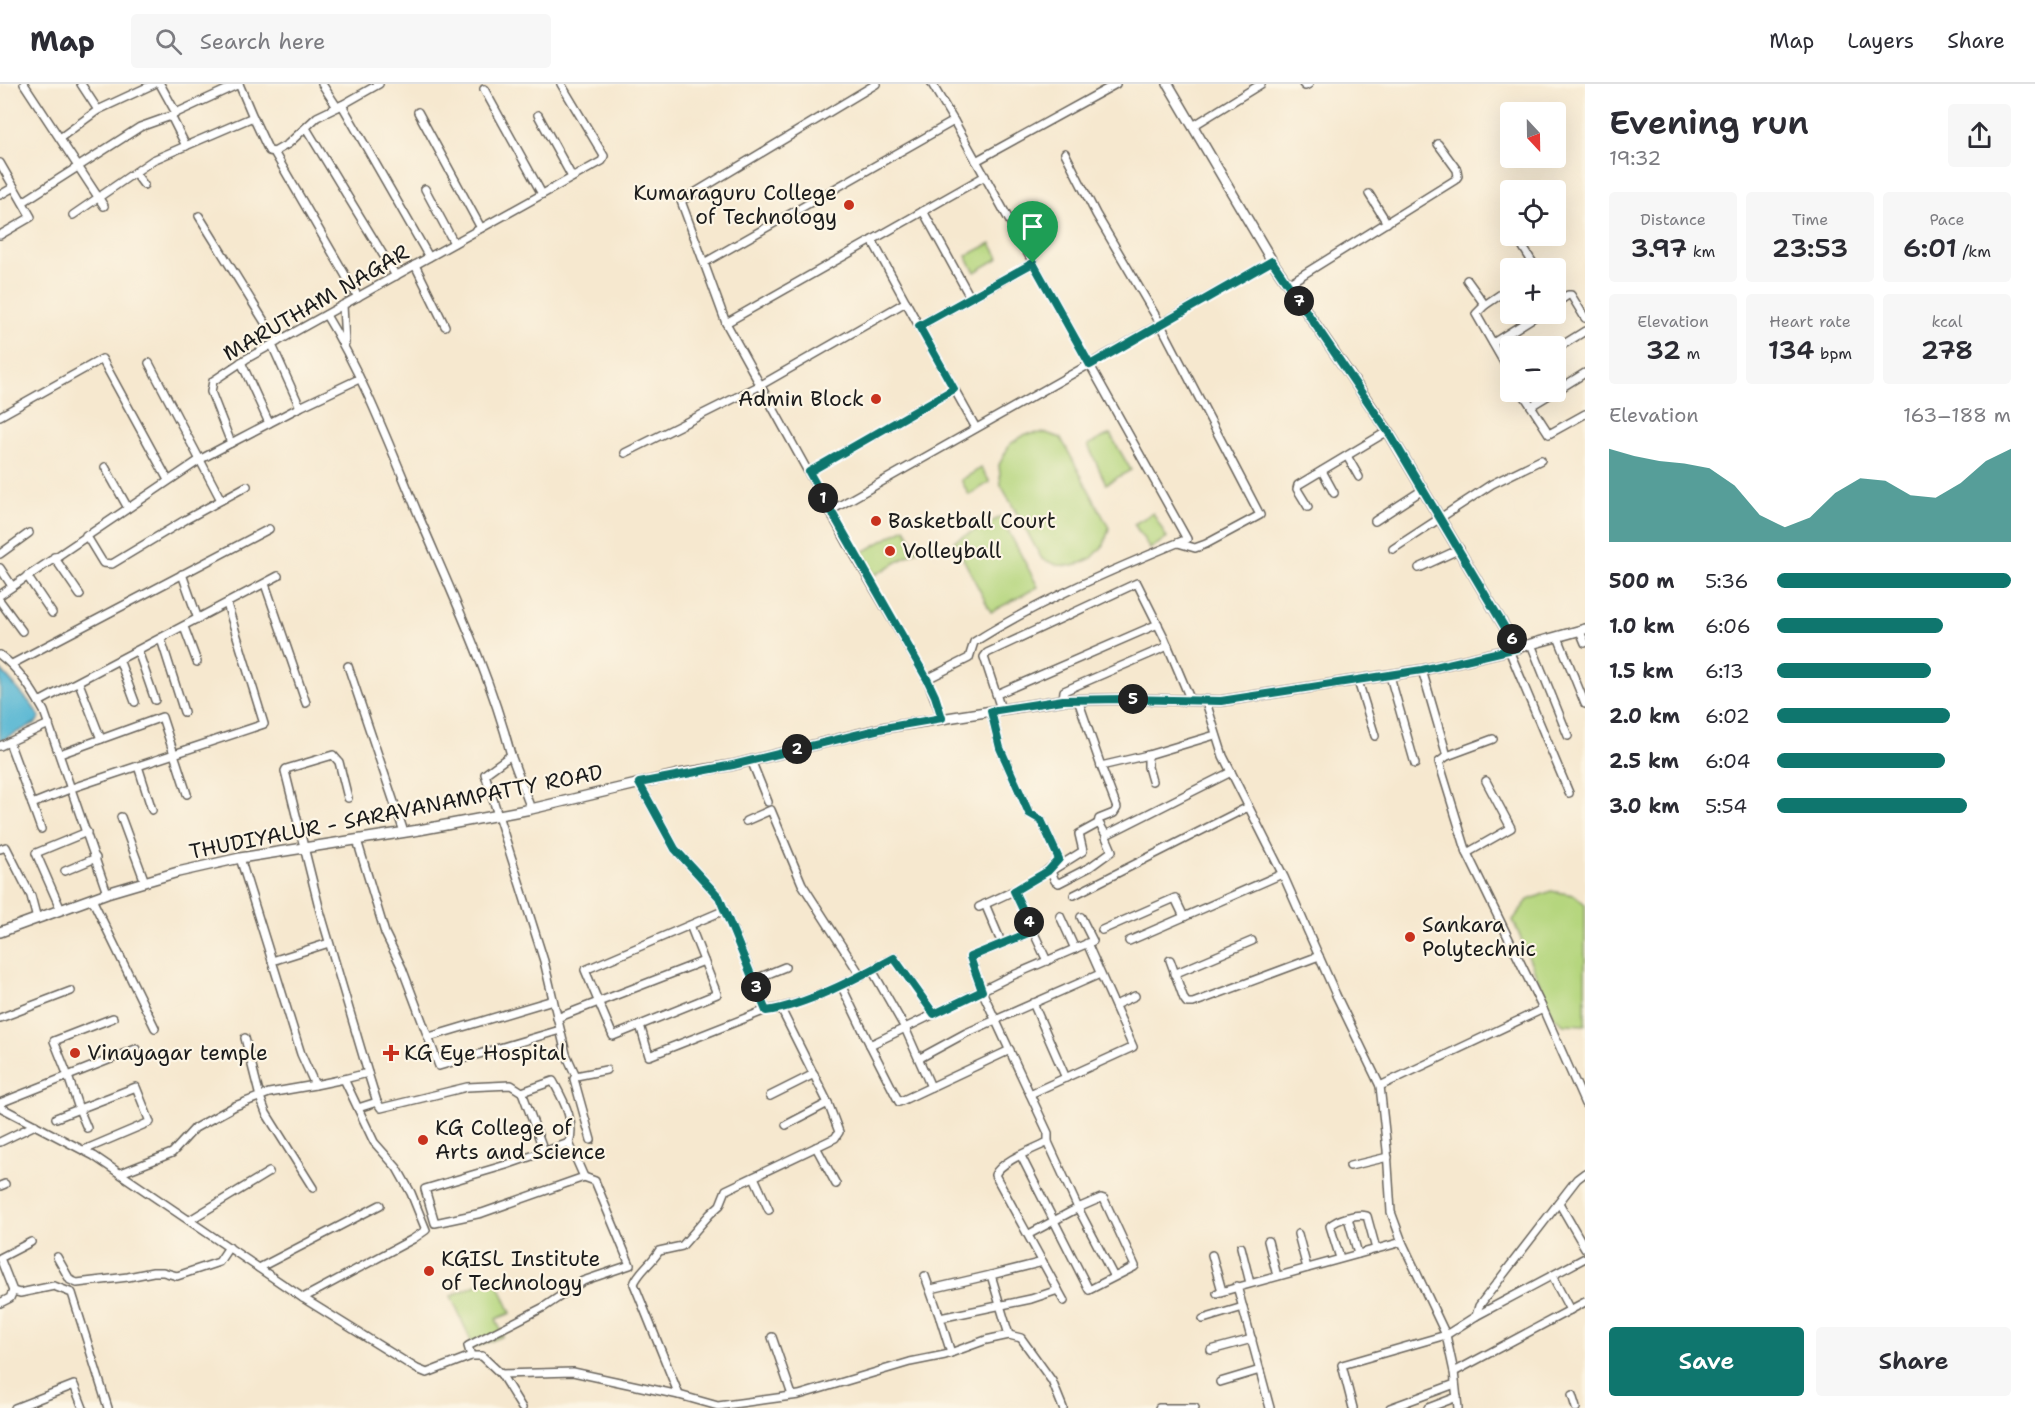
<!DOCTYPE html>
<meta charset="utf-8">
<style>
:root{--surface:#fff;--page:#f7f7f7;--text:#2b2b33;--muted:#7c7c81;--line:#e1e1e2;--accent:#0f766e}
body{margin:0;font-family:"Shantell Sans",sans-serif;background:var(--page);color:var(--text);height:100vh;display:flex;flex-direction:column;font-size:22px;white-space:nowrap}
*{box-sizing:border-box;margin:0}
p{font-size:20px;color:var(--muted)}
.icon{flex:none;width:33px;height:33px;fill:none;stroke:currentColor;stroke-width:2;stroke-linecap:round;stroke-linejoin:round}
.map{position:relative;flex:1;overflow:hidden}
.sheet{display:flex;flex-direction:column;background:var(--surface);width:450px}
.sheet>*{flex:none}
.needle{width:39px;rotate:158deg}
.tools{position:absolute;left:1500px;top:18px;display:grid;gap:12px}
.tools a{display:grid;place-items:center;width:66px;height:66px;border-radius:6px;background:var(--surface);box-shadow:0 6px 24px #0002;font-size:30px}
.pin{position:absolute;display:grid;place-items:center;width:51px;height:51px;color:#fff;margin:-62px -26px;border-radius:50% 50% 50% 0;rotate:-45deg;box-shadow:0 0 6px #0007}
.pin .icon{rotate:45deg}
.km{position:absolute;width:30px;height:30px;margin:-15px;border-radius:50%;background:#222;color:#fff;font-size:16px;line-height:30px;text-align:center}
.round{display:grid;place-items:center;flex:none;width:63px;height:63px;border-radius:6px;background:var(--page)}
.head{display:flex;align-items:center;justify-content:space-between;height:102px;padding:0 24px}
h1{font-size:33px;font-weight:600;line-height:45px}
.stats{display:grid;grid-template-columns:repeat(3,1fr);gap:9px;height:102px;padding:6px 24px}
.stats div{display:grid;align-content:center;border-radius:6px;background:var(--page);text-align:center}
.stats b{font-size:26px;font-weight:600}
.stats small{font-size:16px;font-weight:400}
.stats p{font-size:16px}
.chart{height:168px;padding:12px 24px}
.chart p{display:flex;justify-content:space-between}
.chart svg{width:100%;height:108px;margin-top:6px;fill:var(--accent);opacity:.7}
.primary-button{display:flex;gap:12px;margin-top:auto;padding:12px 24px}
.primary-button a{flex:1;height:69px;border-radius:6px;background:var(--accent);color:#fff;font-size:24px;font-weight:600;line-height:69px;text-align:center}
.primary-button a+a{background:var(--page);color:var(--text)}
ul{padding:0 24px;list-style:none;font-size:20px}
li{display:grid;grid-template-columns:96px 72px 1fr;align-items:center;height:45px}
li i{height:15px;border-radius:8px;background:var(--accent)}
header{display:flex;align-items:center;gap:36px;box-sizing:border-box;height:84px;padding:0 30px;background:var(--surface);border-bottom:2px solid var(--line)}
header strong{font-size:28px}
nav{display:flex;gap:33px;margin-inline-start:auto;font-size:21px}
.search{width:420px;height:54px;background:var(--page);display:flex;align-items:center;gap:15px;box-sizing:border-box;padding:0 21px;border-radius:6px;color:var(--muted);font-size:22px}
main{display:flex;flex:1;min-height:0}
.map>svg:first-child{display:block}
.green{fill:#b5d67e;stroke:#68794d;stroke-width:1.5}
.water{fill:#54b6d3;stroke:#386978;stroke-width:1.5}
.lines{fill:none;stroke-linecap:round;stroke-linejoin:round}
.minor-casing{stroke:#68635b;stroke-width:10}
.major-casing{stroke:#68635b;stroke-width:12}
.minor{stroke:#fff;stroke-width:7}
.major{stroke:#fff;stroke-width:9}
.route-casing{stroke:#fff;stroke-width:12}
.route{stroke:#0f766e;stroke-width:8}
.poi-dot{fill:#c8321e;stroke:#fcf5e5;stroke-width:2}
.labels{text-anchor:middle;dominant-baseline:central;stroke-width:4.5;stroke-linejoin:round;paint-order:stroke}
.poi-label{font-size:21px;fill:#1c1c1c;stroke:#fcf5e5;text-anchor:start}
.street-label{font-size:21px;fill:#1c1c1c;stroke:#fcf5e5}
</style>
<header>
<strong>Map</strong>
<div class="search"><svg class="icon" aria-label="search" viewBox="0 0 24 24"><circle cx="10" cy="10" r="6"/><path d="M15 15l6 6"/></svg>Search here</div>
<nav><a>Map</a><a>Layers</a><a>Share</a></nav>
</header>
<main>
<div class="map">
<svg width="1585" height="1324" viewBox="0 0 1585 1324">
<rect width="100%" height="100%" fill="#fcf5e5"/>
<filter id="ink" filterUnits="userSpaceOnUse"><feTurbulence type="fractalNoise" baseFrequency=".0167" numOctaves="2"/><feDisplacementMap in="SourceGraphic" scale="12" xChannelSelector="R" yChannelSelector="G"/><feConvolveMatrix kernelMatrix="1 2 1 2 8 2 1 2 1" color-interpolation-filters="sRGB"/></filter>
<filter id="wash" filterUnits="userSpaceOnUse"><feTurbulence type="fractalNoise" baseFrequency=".008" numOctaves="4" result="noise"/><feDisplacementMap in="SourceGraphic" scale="24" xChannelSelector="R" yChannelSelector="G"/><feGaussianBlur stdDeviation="1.35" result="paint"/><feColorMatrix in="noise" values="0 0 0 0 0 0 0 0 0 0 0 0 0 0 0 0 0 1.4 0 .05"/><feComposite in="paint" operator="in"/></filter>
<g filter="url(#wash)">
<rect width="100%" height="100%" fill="#f6e8cf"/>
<g class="green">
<polygon points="991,159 999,174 975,188 966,172"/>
<polygon points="1046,349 1061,354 1109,444 1104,461 1092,474 1074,482 1057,481 1042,475 1001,401 999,381 1010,360 1026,350"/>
<polygon points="1110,350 1131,386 1106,400 1088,361"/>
<polygon points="981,384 990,398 969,411 961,396"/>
<polygon points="1153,429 1167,454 1150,465 1134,440"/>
<polygon points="1001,433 1038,503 991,528 954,457"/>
<polygon points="905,444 918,466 875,491 863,468"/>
<polygon points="1551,807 1574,811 1585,820 1585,941 1564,940 1554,933 1513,836 1528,816"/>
<polygon points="495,1193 511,1229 496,1235 503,1252 474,1264 451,1212"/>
</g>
<polygon class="water" points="0,585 31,620 40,633 36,639 0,657"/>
</g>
<g filter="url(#ink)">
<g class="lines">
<defs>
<g id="minor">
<polyline points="24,0 104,122"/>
<polyline points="160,0 176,29 173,31"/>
<polyline points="239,0 253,33"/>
<polyline points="322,0 337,23"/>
<polyline points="932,0 954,37"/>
<polyline points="1303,0 1305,2 1309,0"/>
<polyline points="484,5 542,110"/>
<polyline points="342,21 379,0"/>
<polyline points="98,26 154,0"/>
<polyline points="418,28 481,144"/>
<polyline points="176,29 239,0"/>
<polyline points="538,31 572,93"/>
<polyline points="1193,42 1261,0"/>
<polyline points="306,44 396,192"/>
<polyline points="60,54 98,26 81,0"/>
<polyline points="274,68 288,60 317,33 342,21 429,173"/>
<polyline points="1065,69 1096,130 1161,241 1260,431 1206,460 1195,464 1178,459"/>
<polyline points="976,77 1116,0"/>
<polyline points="0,79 31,133 0,151"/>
<polyline points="135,89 144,101"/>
<polyline points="425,105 454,159"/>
<polyline points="1369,110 1387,139"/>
<polyline points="0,111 14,103"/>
<polyline points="23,118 140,43 171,32 186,62"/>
<polyline points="923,127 970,213"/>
<polyline points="73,131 153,76 253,33 269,67 274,68 358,213"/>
<polyline points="199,132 277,258"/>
<polyline points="872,156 919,242 1033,179"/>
<polyline points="1523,163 1536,184"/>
<polyline points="704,179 681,117 876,0"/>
<polyline points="415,181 445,242"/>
<polyline points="1467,196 1485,221"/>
<polyline points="1288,200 1455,96 1458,92 1457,86 1438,60"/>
<polyline points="1510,204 1485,221 1476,230 1510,289"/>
<polyline points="1556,219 1568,211 1571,211 1585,234"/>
<polyline points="343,221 345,259"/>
<path d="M326 231C365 295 392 368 421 437 454 514 490 591 511 671L485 690 544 877 566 970 576 992 574 995 591 1056"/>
<polyline points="726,239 985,92"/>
<polyline points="919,242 976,344"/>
<polyline points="1493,259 1539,230"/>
<polyline points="1556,265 1585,247"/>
<polyline points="241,278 269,339"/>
<polyline points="149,279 221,416"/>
<polyline points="1556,307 1585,289"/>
<polyline points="1522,308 1549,350 1585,330"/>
<polyline points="1531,322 1554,308"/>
<polyline points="300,323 359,295"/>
<polyline points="0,332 102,275 168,396"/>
<polyline points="231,359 300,323 272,261"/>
<polyline points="625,369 761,301 906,218"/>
<polyline points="1347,372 1359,393"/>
<polyline points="105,383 128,424"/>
<polyline points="1322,387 1334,409"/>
<polyline points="809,388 954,305"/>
<polyline points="1308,423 1297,405 1298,401 1388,347"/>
<polyline points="830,427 1272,177"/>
<polyline points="1375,437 1424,405"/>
<polyline points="86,451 103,479 112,480 185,436 247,402"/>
<polyline points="1393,465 1492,400 1541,376"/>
<polyline points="0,470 29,449"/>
<polyline points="54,473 80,511"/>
<polyline points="0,484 12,502"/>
<polyline points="1419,484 1460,465"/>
<polyline points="182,490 198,535"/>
<polyline points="27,492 52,529"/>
<polyline points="265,500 306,619"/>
<polyline points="0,511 201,375 231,359 211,308 213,297 246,275 602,77 604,72 561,0"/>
<polyline points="0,517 22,547"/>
<polyline points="184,543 197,578"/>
<polyline points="1580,547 1585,559"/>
<polyline points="1558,553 1585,620"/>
<polyline points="161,555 184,628"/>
<polyline points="1531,560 1568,652"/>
<polyline points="1509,566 1569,709"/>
<polyline points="138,567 155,616"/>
<path d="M0 571C20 586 32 606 44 627L107 809"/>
<polyline points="120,578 135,618"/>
<polyline points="12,580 269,445"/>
<polyline points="348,582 404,748"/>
<polyline points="1422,586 1447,672"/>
<polyline points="1390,592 1415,680"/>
<path d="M927 595 969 574 974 558C1041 516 1114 485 1187 455L954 37 704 179 726 239 849 462 927 595 942 634"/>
<polyline points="1358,597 1375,652"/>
<polyline points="79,599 101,655"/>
<polyline points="997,610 1158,540"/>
<polyline points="1063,616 1064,607 1168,562"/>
<polyline points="1078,616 1101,682 1148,671 1215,651"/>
<polyline points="39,618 278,492"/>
<polyline points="1206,618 1223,672 1284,793 1336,911 1380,1002 1387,1066 1391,1128 1402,1158 1446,1251 1454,1288 1458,1324"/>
<polyline points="1001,625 984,573 987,569 1137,499 1164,553 1191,617"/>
<polyline points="9,658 32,720 72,704 264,640 227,520"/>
<polyline points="0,662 49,640"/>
<polyline points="60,670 162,633 187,710"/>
<polyline points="511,671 531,725"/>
<polyline points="1148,671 1148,683 1152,697"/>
<polyline points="751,676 768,718"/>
<polyline points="138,682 152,726"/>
<polyline points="639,699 675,765 719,813 766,926"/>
<polyline points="348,714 339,678 333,671 286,685 285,687 320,827 368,989"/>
<polyline points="32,720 41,745"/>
<polyline points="121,733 145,798"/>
<polyline points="746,737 771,726 802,800 861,892"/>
<polyline points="1098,740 1099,735 1114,729 1117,724 1101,682"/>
<polyline points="1106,751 1099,739 1079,750 1083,767 1051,787 1055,797 1059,799 1090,783 1112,767 1106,753 1108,750 1231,688"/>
<polyline points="357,756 385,849 402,884 439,982 560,946"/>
<polyline points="0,765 6,763 31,812 37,835"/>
<polyline points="1467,769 1511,744 1486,697"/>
<polyline points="240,774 301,970 315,1001 344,995 374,1058 397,1084 411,1109 426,1146 413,1155 303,1214"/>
<polyline points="65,787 96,774"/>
<polyline points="1014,807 1033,847"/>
<polyline points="1074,811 1248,723"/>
<polyline points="92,815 155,944"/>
<polyline points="985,820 999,853"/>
<path d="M979 823C1006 810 1039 798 1059 775L1041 736 1029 729 1000 664 991 627"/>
<polyline points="61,826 36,769 87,748"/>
<polyline points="1060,832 1075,865"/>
<polyline points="690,841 717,910 613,952 585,886 725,826"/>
<polyline points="1102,846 1175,814 1184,833"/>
<polyline points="1129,857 1282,790"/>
<polyline points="1170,876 1184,915 1187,919 1193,919 1319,872"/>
<polyline points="272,877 329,859"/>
<path d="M1047 877 1033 847 970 873 982 907 1048 1049V1058C1034 1065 1001 1077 995 1091L1064 1217"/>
<polyline points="872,886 905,944 931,1003"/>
<polyline points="1174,890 1252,857"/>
<polyline points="753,896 785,883"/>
<polyline points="1033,919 1066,994"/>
<polyline points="1115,921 1135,912"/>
<polyline points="1543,925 1585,1020"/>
<polyline points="934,930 1009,893 1093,857 1081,833"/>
<polyline points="0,934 71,907"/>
<polyline points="113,934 54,957 68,992 136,965"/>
<polyline points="557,934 704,877"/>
<path d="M640 941 649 972 766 926C805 922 859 893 894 874L934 930 870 961 841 901"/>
<polyline points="429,953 553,916"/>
<polyline points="245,954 260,1013 266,1029 313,1104"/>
<polyline points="870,961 899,1018 1010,966"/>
<polyline points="920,974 966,949 1100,890"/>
<polyline points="576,992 606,986"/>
<path d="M344 995 368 989 377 1018 381 1024 467 1003 511 1001 522 1008 553 997C563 1016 576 1037 569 1059"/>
<polyline points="1380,1002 1543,925 1467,769 1439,678 1447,672 1493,655"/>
<polyline points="522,1008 544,1067"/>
<polyline points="1030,1010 1133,963 1087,859"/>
<polyline points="770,1012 814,990"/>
<polyline points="0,1019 68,992 79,1025 136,1003 150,1038 84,1066"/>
<polyline points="0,1023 94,1072 303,1214 417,1285 427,1289 471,1272 482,1272 501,1290 522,1324"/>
<polyline points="358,1024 377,1018"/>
<polyline points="56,1034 79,1025 87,1044"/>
<polyline points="786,1041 828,1019"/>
<polyline points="0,1058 35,1041"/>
<polygon points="569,1059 584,1093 482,1129 435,1139 425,1105 506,1081"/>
<polyline points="816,1063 836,1100"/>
<polyline points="1021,1072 1089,1206 1134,1183 1135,1182 1104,1115 1101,1114 1078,1124 1114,1193"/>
<polyline points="1350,1082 1388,1073"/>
<polyline points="121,1089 172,1069 195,1044 235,1022 269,1009 315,1001"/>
<polyline points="754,1093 769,1126"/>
<polyline points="0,1102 5,1100"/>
<polyline points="1559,1119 1585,1164"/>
<polyline points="1348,1134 1358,1170"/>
<polyline points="190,1136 269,1088"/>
<polyline points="1031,1149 1078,1124 1048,1058"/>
<polyline points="1298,1150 1307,1184"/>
<polyline points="1268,1157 1277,1192"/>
<polyline points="31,1158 0,1174 13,1207 20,1209 54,1202 72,1209 108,1324"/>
<polyline points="1241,1163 1250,1199"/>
<polyline points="1212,1171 1222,1207"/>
<polyline points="57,1173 70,1196 77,1199 128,1193 153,1188 163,1188 177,1192 219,1178 229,1163"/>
<path d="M1340 1174 1330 1142C1337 1135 1357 1129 1367 1132L1376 1165"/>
<polyline points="259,1184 380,1121"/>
<polyline points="925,1192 940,1234"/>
<polyline points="1237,1202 1270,1324"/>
<polyline points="931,1205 991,1191"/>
<polyline points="1217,1209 1402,1158"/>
<polyline points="0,1219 10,1214 13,1207"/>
<polyline points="1570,1226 1585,1218"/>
<polyline points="1476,1232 1585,1174"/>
<polyline points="1203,1235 1243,1223"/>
<polyline points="1009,1251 991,1191 1043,1178"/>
<polyline points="772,1253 792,1311"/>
<polyline points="1211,1266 1252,1255"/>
<polyline points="951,1269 940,1234 1031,1215 1058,1206"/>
<polyline points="471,1272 468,1262 544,1223 583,1197 630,1181 595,1097 584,1093"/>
<polyline points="1454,1288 1570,1226 1552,1192"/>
<polyline points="501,1290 573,1288 679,1311 718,1322 799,1311 910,1278 945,1271 986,1256 1009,1251 1021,1254 1052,1297 1063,1324"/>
<polyline points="1220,1298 1260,1286"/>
<path d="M679 1311 634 1200C638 1188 652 1179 659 1167L682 1162 710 1130 720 1121 726 1106 835 1054 839 1048 828 1019 781 925"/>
<polyline points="1572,1311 1576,1324"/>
<polyline points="15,1324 74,1301 83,1324"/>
<polyline points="1159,1324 1195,1324"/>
<polyline points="1353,1324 1342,1281 1446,1251 1476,1232 1479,1222 1577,1095 1585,1089"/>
<polyline points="1390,1324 1455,1300"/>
<polyline points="1428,1324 1457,1313"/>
</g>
<g id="major">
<polyline points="1168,0 1272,177 1388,347 1517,564"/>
<polyline points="0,848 107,809 178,788 240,774 419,746 531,725 679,690 733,681 883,644 1063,616 1123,615 1221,617 1422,586 1517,564 1585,545"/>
</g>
</defs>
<use href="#minor" class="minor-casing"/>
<use href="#major" class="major-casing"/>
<use href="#minor" class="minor"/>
<use href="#major" class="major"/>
</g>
</g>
<g class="lines" filter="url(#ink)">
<defs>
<path id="route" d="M1272 177 1391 352 1517 564 1422 586 1221 617 1123 615 1063 616 991 627 1000 664 1029 729 1041 736 1059 775 1048 787 1014 807 1033 847 970 873 982 907 934 930 894 874C859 893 805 922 766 927L719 813 675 765 639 699 733 681 884 644 942 634 935 612 927 595 809 388 954 305 919 242 1033 179 1090 281Z"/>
</defs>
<use href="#route" class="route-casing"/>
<use href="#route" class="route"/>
</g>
<g class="poi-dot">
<circle cx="849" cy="121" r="6"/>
<circle cx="876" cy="315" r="6"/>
<circle cx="876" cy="437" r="6"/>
<circle cx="890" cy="467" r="6"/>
<circle cx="1410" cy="853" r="6"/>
<circle cx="75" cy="969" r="6"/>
<path d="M388 960h6v6h6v6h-6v6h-6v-6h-6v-6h6z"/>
<circle cx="423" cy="1056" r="6"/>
<circle cx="429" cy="1187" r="6"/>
</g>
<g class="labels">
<g class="poi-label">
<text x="837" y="109" text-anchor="end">Kumaraguru College<tspan x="837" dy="24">of Technology</tspan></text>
<text x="864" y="315" text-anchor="end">Admin Block</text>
<text x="888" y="437">Basketball Court</text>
<text x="902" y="467">Volleyball</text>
<text x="1422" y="841">Sankara<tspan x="1422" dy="24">Polytechnic</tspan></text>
<text x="87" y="969">Vinayagar temple</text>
<text x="404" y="969">KG Eye Hospital</text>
<text x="435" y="1044">KG College of<tspan x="435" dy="24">Arts and Science</tspan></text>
<text x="441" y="1175">KGISL Institute<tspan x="441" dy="24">of Technology</tspan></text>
</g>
<g class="street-label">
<text transform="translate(316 219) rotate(-30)">MARUTHAM NAGAR</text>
<text transform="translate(396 728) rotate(-11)">THUDIYALUR - SARAVANAMPATTY ROAD</text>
</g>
</g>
</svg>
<div class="tools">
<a><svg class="needle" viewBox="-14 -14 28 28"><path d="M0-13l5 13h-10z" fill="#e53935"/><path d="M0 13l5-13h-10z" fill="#7c7c81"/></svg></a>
<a><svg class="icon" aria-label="locate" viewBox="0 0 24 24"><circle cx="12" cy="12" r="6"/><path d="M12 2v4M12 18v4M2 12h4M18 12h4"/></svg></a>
<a>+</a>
<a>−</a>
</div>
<div class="pin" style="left:1033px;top:179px;background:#1e9e55"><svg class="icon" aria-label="arrive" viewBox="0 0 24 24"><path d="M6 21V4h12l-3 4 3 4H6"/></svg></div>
<b class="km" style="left:823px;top:414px">1</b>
<b class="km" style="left:797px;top:665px">2</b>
<b class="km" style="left:756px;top:903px">3</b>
<b class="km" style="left:1029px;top:838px">4</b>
<b class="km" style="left:1133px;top:615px">5</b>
<b class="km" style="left:1512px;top:555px">6</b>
<b class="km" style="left:1299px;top:217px">7</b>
</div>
<section class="sheet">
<div class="head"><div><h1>Evening run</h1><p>19:32</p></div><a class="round"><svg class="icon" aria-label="share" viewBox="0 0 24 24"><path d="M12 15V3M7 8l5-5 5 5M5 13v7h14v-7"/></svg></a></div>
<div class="stats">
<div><p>Distance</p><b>3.97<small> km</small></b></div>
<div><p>Time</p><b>23:53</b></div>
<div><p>Pace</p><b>6:01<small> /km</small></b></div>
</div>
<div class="stats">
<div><p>Elevation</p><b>32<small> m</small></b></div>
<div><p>Heart rate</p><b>134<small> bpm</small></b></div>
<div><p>kcal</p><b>278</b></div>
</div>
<div class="chart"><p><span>Elevation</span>163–188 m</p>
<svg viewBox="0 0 160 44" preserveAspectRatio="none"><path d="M0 44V6L10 9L20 11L30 12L40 14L50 21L60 33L70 38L80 34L90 24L100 18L110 19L120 25L130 26L140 20L150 11L160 6V44z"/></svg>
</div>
<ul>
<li><b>500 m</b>5:36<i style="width:100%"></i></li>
<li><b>1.0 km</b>6:06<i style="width:71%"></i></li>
<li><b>1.5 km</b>6:13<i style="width:66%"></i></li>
<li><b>2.0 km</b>6:02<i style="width:74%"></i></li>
<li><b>2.5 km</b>6:04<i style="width:72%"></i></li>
<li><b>3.0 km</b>5:54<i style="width:81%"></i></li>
</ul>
<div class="primary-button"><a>Save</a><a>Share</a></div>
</section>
</main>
